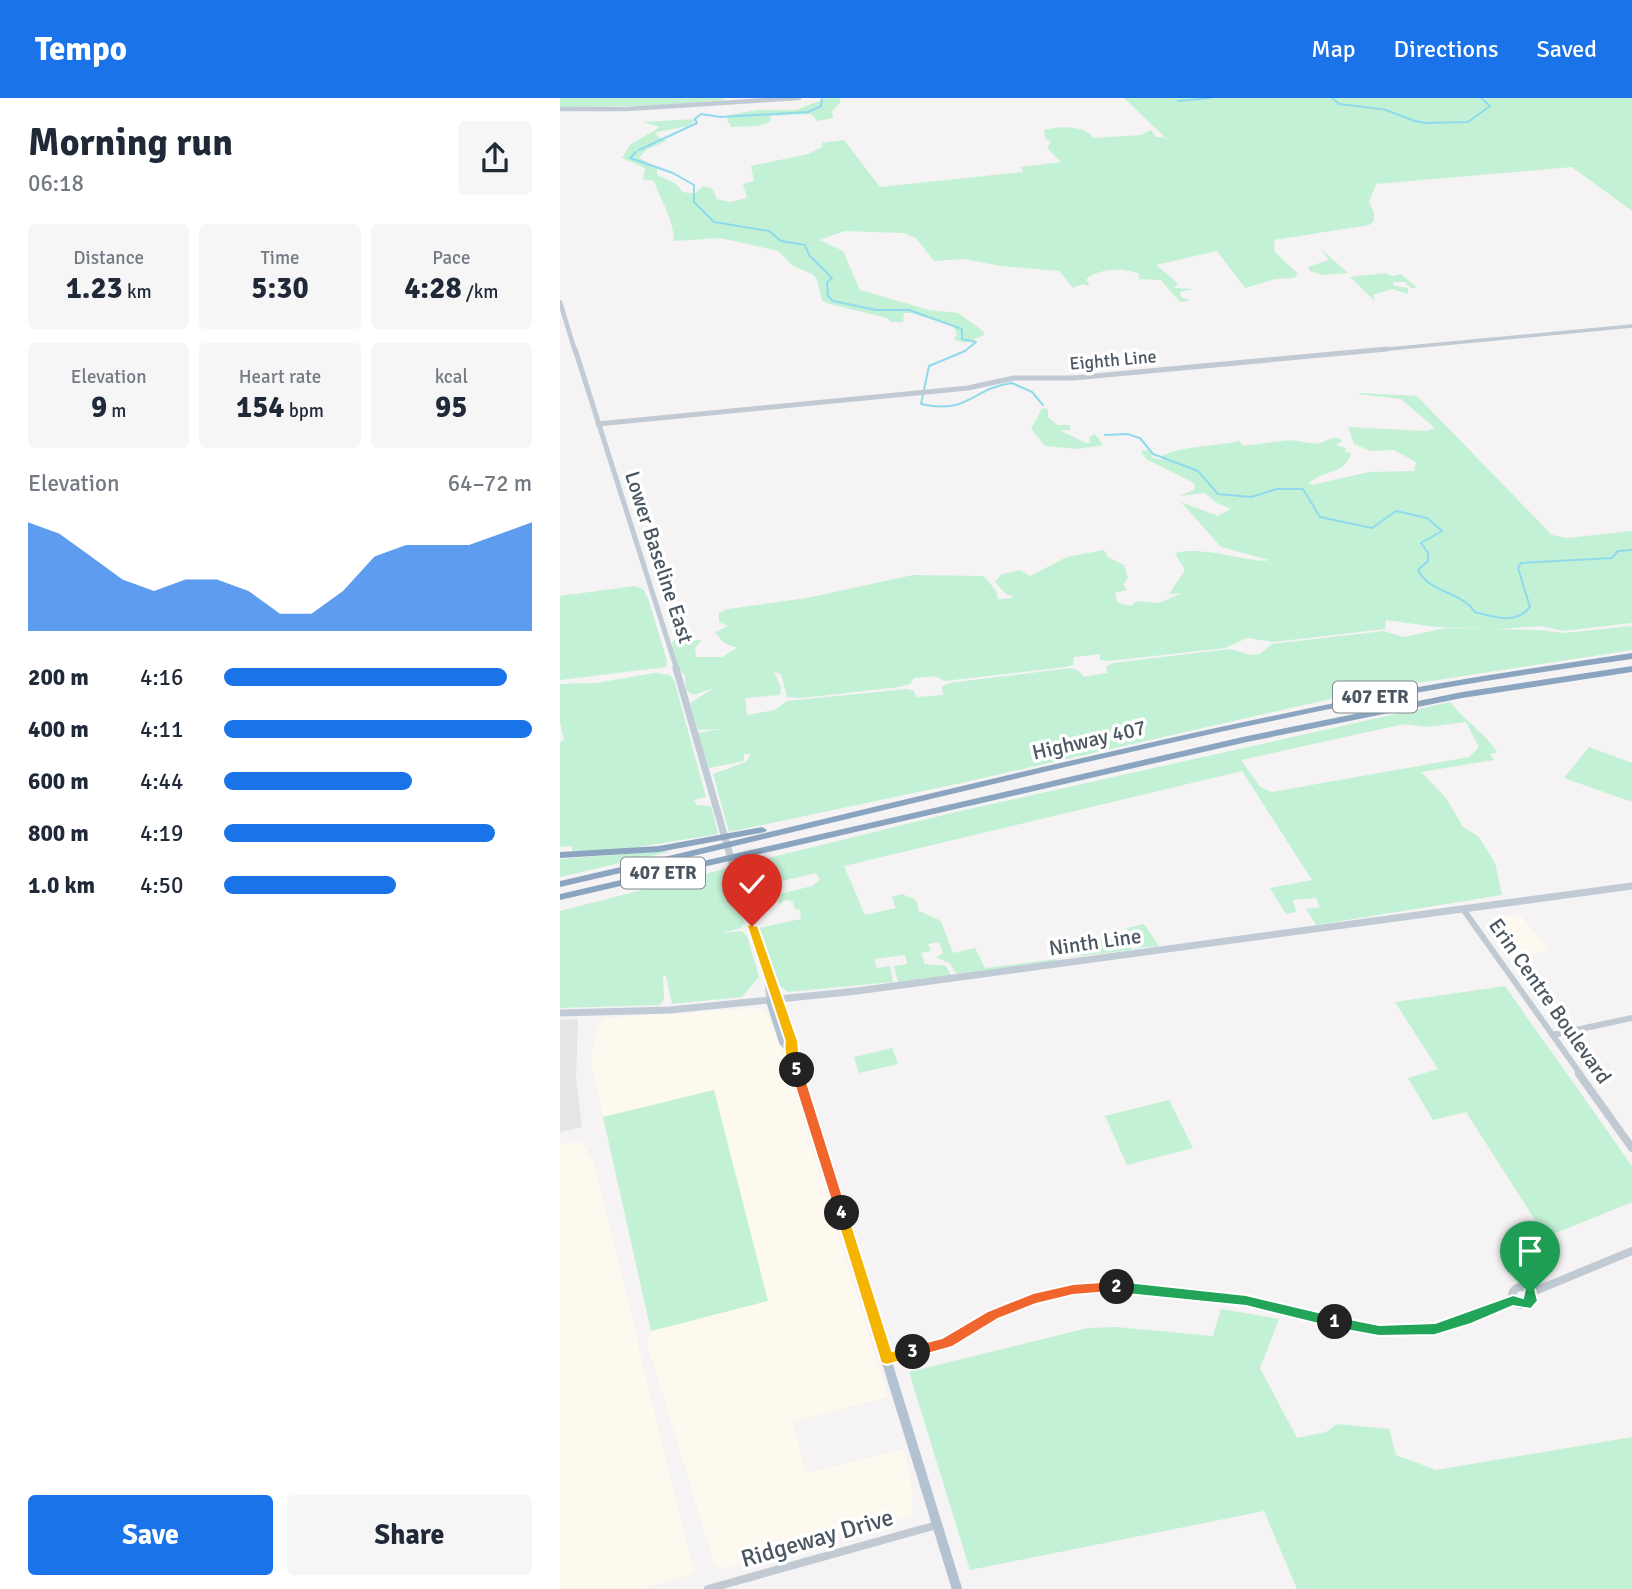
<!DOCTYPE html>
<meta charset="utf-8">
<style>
:root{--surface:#fff;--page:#f6f6f7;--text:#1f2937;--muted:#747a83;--accent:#1a73e8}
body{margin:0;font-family:Signika,sans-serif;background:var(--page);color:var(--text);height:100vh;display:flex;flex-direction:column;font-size:26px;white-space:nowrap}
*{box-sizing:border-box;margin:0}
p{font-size:23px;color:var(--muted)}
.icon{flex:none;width:38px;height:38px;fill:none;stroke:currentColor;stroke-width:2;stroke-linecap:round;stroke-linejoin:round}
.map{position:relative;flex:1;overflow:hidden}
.drawer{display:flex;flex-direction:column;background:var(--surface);width:560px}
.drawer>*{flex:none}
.pin{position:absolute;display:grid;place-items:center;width:60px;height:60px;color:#fff;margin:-72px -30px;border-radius:50% 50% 50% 0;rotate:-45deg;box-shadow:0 0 7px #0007}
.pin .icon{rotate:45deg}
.km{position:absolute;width:35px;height:35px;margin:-18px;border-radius:50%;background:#222;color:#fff;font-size:19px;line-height:35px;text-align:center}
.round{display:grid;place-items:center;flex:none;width:74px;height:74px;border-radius:7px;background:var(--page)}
.summary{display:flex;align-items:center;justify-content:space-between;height:119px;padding:0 28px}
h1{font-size:38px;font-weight:700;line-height:52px}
.metrics{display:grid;grid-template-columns:repeat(3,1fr);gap:10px;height:119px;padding:7px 28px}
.metrics div{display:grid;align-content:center;border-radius:7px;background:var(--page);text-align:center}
.metrics b{font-size:30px;font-weight:700}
.metrics small{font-size:19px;font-weight:400}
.metrics p{font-size:19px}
.chart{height:196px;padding:14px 28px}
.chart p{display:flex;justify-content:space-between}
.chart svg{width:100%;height:126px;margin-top:7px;fill:var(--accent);opacity:.7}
.button{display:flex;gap:14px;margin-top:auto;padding:14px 28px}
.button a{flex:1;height:80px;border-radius:7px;background:var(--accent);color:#fff;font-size:28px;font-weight:700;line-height:80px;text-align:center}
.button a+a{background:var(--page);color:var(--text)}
ul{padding:0 28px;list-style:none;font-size:23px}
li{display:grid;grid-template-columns:112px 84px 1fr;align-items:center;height:52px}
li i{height:18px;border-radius:9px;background:var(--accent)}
header{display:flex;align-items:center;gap:42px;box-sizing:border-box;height:98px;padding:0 35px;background:var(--accent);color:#fff}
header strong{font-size:33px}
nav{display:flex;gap:38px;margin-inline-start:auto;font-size:24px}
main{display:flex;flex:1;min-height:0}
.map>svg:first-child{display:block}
.commercial{fill:#fdf9ef}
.education{fill:#e6e4e5}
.green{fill:#c3f1d5;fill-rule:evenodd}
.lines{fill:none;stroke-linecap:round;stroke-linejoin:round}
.stream{stroke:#90daee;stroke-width:2}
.tertiary-far3{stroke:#c1cad2;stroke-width:3.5}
.tertiary-far2{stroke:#c1cad2;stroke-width:5}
.tertiary-far1{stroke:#c1cad2;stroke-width:6}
.tertiary{stroke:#c1cad2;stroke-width:8}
.secondary-far2{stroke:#c1cbd6;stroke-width:4.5}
.secondary-far1{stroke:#c1cbd6;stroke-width:5}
.secondary{stroke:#c1cbd6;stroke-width:7}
.primary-far1{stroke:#b3c2d1;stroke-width:8}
.primary{stroke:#b3c2d1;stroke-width:10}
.motorway{fill:#8ba5c1;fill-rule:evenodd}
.split-1{fill:#22a559;stroke:#fff;stroke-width:2}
.split-2{fill:#22a559;stroke:#fff;stroke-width:2}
.split-3{fill:#f0652b;stroke:#fff;stroke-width:2}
.split-4{fill:#f5b400;stroke:#fff;stroke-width:2}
.split-5{fill:#f0652b;stroke:#fff;stroke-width:2}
.split-6{fill:#f5b400;stroke:#fff;stroke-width:2}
.labels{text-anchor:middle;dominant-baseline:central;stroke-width:7;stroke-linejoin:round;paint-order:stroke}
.far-street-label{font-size:18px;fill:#4a5661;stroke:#fff}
.shield{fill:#fff;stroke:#808990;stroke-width:2}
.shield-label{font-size:19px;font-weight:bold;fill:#4a5661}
.street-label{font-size:21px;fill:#4a5661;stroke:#fff}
.near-street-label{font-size:24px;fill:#4a5661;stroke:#fff}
</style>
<header>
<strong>Tempo</strong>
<nav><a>Map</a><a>Directions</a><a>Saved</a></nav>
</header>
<main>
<section class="drawer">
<div class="summary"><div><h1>Morning run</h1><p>06:18</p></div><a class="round"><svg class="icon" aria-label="share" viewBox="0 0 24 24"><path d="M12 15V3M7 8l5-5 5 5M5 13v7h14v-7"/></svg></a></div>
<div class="metrics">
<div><p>Distance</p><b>1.23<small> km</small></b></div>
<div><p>Time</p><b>5:30</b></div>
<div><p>Pace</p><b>4:28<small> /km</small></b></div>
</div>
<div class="metrics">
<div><p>Elevation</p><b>9<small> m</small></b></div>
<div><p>Heart rate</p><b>154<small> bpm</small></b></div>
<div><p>kcal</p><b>95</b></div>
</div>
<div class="chart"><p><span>Elevation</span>64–72 m</p>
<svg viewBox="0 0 160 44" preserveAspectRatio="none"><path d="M0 44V6L10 10L20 18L30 26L40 30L50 26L60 26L70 30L80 38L90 38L100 30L110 18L120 14L130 14L140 14L150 10L160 6V44z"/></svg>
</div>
<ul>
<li><b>200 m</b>4:16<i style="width:92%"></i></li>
<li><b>400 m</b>4:11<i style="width:100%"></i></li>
<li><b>600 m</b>4:44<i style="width:61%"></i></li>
<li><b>800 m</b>4:19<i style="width:88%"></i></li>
<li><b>1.0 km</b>4:50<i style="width:56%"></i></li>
</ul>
<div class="button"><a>Save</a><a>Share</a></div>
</section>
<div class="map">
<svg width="1072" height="1491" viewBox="0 0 1072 1491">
<rect width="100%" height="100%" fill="#f5f3f3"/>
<g class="commercial">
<polygon points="960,817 989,852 950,861 928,831 935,820"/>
<polygon points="197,910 207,915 224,958 328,1299 233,1324 246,1375 343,1351 354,1399 351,1401 353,1417 160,1472 154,1465 87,1245 91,1233 208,1203 153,992 43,1019 32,968 33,948 37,929 44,920"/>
<polygon points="21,1042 34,1065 134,1475 81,1491 0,1491 0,1048"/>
</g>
<polygon class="education" points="18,921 16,980 22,1029 0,1034 0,922"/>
<g class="green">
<polygon points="0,0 161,0 166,2 89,8 0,9"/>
<polygon points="266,0 279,0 281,4 272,13 273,20 257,23 251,16 210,18 211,23 198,28 171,29 167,22 168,17 198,12 236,12"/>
<path d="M564 0H1072V113L1012 69 816 86 809 104 814 114V123L809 127 714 142 715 154 738 176 734 180 715 181 685 190 657 153 596 167 618 185 614 190 633 191 620 194 621 199 630 202 620 204 601 182 579 181V176C566 169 535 170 526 182L530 188 522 186 513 190 499 173 440 168 405 161 374 163 356 140 344 135 284 133 260 142 283 153 300 192 369 212 398 215 423 233 424 237 406 245 394 242 397 235 392 227 350 215H344L343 224H331L327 220 266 205 262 203 257 181 252 176 233 168 218 153 160 140 114 143C113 119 101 104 94 83L83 81 85 70 62 60 71 46 100 29 83 24 136 21 128 28 97 34 96 37 106 43 86 52 79 60 97 69V77L116 86 123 94 135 96 143 88 153 91 157 101 170 104 187 100 183 86 194 83 191 68 248 56 262 49V45L284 42 320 89 463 74 461 69 501 64 487 50 491 44 486 41 484 32C501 28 523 27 534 40L581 37 591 32 596 39H603L614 48Z"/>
<polygon points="761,151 788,175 764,177 750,173 748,169 769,162"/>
<polygon points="825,175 832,178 841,176 857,190 851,190 845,184 833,184 834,188 848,190 848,196 832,191 813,197 815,203 790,179"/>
<path d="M801 295 857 298 992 437 1007 440 1072 433V525L1003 533 981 528 937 531 876 529 826 522 825 531 713 544 687 540 665 550 549 563 540 562V556L514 559 513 567 506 569 385 583 375 578 354 580 350 586 339 589 242 600 227 599 221 576 214 574 221 589 220 597 185 600 187 617 215 612 227 603 347 591 354 593 356 599 383 597 382 589 389 585 511 570 519 573 524 579 547 575 546 569 553 565 670 551 691 557 700 556 712 546 824 533 843 539 886 530 979 532 1004 535 1072 528V552L806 593 401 685 169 734 153 676 186 664 191 656H184V663L149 670 138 635 160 631 138 632 130 605 154 590 133 597 126 592 125 578 115 565 112 544 118 539 124 543 142 542 135 550 136 559H162L177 550 164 545 155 534 168 528 159 524V515L168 511 247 500 353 477 424 478 436 493 438 501 451 500 453 498 446 496 435 484 442 476 460 472 470 478 507 459 544 452 548 459 564 467 568 480 563 487 567 492 555 495 558 505 571 508 576 503 599 505 623 495 609 496 625 472 615 455C645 447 696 467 709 462L661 449 621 404 658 418 671 411 657 405 645 395 620 398 635 391 634 385 586 361 581 353 590 352 592 359 601 362V358C626 347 653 349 679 343L683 348 730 342 758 346 775 339 783 343 776 347 786 350 785 354 791 355C787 375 762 373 749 385L752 387 809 374 854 373 856 364 834 352 811 353 794 346 788 329 866 333 875 330 841 301 797 296Z"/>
<polygon points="482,310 488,311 488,319 497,327 510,327 510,332 499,332 526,345 530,345 529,339 535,336 543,347 518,351 485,348 471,331"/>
<polygon points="75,488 83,491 88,500 107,563 106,569 0,582 0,498"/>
<polygon points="95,575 110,577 114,582 146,699 134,702 137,707 151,708 158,736 66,751 12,753 12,748 0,749 0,645 4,642 0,624 0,586 36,585"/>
<path d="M890 604C905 623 923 633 937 654L930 656 934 662 861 674 886 700 903 729 919 739 935 765 942 797 756 827 746 811 760 809 756 800 733 802 736 814 726 816 710 790 752 782 682 673 284 768 305 817 336 810 332 799 342 796 356 802 359 813 381 823 393 855 415 850 425 870 497 861 495 863 397 876 389 865 376 859 383 855 379 844 368 846 371 853 361 855 365 866 386 868 391 877 338 884 334 868 347 866 345 857 314 861 317 870 330 868 333 884 228 894 219 887 199 830 241 821 240 811 235 812 233 803 225 802 219 807 218 800 212 798 252 788 260 782 256 775 205 787 206 799 192 802 179 767 396 714ZM906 624 919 649 909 659 712 694 700 689 681 662 844 626 867 629Z"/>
<polygon points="1029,649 1072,665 1072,704 1004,680"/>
<polygon points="106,753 108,754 0,779 0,761"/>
<polygon points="168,770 184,825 181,830 161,835 182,833 187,838 199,879 182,899 112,906 106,877 103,878 104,901 100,907 0,910 0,813"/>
<polygon points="584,826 599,848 577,850 567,830"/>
<polygon points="558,834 566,834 572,852 503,860 522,857 517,843 559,838"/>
<polygon points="945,888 1072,1068 1072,1104 986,1139 906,1014 873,1022 848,980 878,971 835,904"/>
<polygon points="332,950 338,966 299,975 294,959"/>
<polygon points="154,992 208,1203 91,1233 43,1019"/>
<polygon points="609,1002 633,1050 567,1067 545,1018"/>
<polygon points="661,1211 719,1221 700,1270 737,1340 766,1334 777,1326 829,1331 836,1357 876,1372 1072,1339 1072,1491 737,1491 704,1413 410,1472 349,1274 528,1230 556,1229 653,1238"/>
</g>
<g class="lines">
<g class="stream">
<polyline points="772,0 779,6 821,11"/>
<polyline points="921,0 929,7"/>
<polyline points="618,3 650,0"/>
<polyline points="823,11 850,21"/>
<polyline points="851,22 865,25 908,24 930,8"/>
<polyline points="79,52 137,25 135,21 141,16 161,19 248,14 261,8 262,0"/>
<path d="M76 54 70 60 113 75 134 87V104L154 124 209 133 221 143 245 147 249 157 272 180 267 184 268 198 273 203 316 212H349L402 231V241L416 244 405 253 369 268 361 306C409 317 412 290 452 285L472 294 483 307"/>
<path d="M545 337 567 336 580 340 593 356 638 373 658 396 691 399 717 391H743L760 419 812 430 836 413 867 420 882 433 861 445 868 455V463L858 472C869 495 901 493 915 514 935 519 955 527 970 509L958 470 961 465 1052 460 1058 453 1072 452"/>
</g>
<polyline class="tertiary-far3" points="808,253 1072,228"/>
<polyline class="tertiary-far2" points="38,326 408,290 454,280 513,280 827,251"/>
<g class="tertiary-far1">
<polyline points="903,811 1021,977"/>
<polyline points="992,937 1072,920"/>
</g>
<g class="tertiary">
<polyline points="1019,976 1072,1050"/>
<circle cx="961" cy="1198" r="9"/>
<polyline points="970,1195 1072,1153"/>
<path d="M327 1261C347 1256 370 1253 388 1244 437 1219 473 1193 531 1190 574 1188 648 1195 690 1204 760 1220 809 1239 883 1228 906 1225 931 1211 953 1202"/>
<polyline points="148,1491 377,1427"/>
</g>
<g class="secondary-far2">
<polyline points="0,11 67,11 239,0"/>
<polyline points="0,204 15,253"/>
</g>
<polyline class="secondary-far1" points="15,251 117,572"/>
<g class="secondary">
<polyline points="116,570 176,778 218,903"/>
<polyline points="208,879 210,903"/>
<polyline points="0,915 110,912 297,893 1072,788"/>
</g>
<g class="primary-far1">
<polyline points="210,903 223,944 230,951"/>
<polyline points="218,903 238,977"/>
</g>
<polyline class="primary" points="238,976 397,1491"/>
<g class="motorway">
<path d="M1072 555V561C981 574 890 588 800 605 532 658 267 728 0 789V783C267 722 532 653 800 600 890 582 981 569 1072 555Z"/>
<polygon points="1072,568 1072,574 902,600 687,644 0,802 0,796 687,638 902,594"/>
<polygon points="202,729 207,732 205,734 99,754 0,760 0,754 99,748"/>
</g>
</g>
<polygon class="split-1" points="970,1190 975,1191 978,1203 971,1211 953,1208 911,1226 875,1237 819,1238 775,1230 768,1224 775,1218 819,1227 875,1225 953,1197 963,1200 965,1191"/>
<polygon class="split-2" points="557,1183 686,1197 775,1218 782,1224 775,1230 686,1208 557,1195 550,1189"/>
<polygon class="split-3" points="557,1183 562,1185 562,1193 513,1197 476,1206 438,1221 392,1249 353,1260 345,1254 347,1249 382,1240 428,1213 473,1195 513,1186"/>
<polygon class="split-4" points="282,1110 288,1115 332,1253 353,1248 360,1254 358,1258 327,1267 321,1265 275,1115"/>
<polygon class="split-5" points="237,967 243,972 288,1115 282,1121 275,1115 230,972"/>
<path class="split-6" d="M188 826 198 828 238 943 241 975 237 977C227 972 223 953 225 943L187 828Z"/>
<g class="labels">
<g class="far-street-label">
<text transform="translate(553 262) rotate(-5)">Eighth Line</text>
</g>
<g class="shield">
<rect x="773" y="583.5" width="84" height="31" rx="5"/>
<rect x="61" y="759.5" width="84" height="31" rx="5"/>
</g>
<g class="shield-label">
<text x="815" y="599">407 ETR</text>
<text x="103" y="775">407 ETR</text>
</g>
<g class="street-label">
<text transform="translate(99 459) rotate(72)">Lower Baseline East</text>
<text transform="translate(529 642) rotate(-13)">Highway 407</text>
<text transform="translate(535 844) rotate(-8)">Ninth Line</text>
<text transform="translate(990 903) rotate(55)">Erin Centre Boulevard</text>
</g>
<g class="near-street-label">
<text transform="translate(257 1440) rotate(-16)">Ridgeway Drive</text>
</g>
</g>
</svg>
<div class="pin" style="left:970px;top:1195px;background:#1e9e55"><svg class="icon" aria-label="arrive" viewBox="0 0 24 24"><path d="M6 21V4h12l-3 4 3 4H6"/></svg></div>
<div class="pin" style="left:192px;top:828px;background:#d93025"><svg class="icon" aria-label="check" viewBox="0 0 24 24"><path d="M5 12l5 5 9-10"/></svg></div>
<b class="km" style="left:775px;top:1224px">1</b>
<b class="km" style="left:557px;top:1189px">2</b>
<b class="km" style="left:353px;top:1254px">3</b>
<b class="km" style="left:282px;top:1115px">4</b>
<b class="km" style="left:237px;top:972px">5</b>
</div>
</main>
